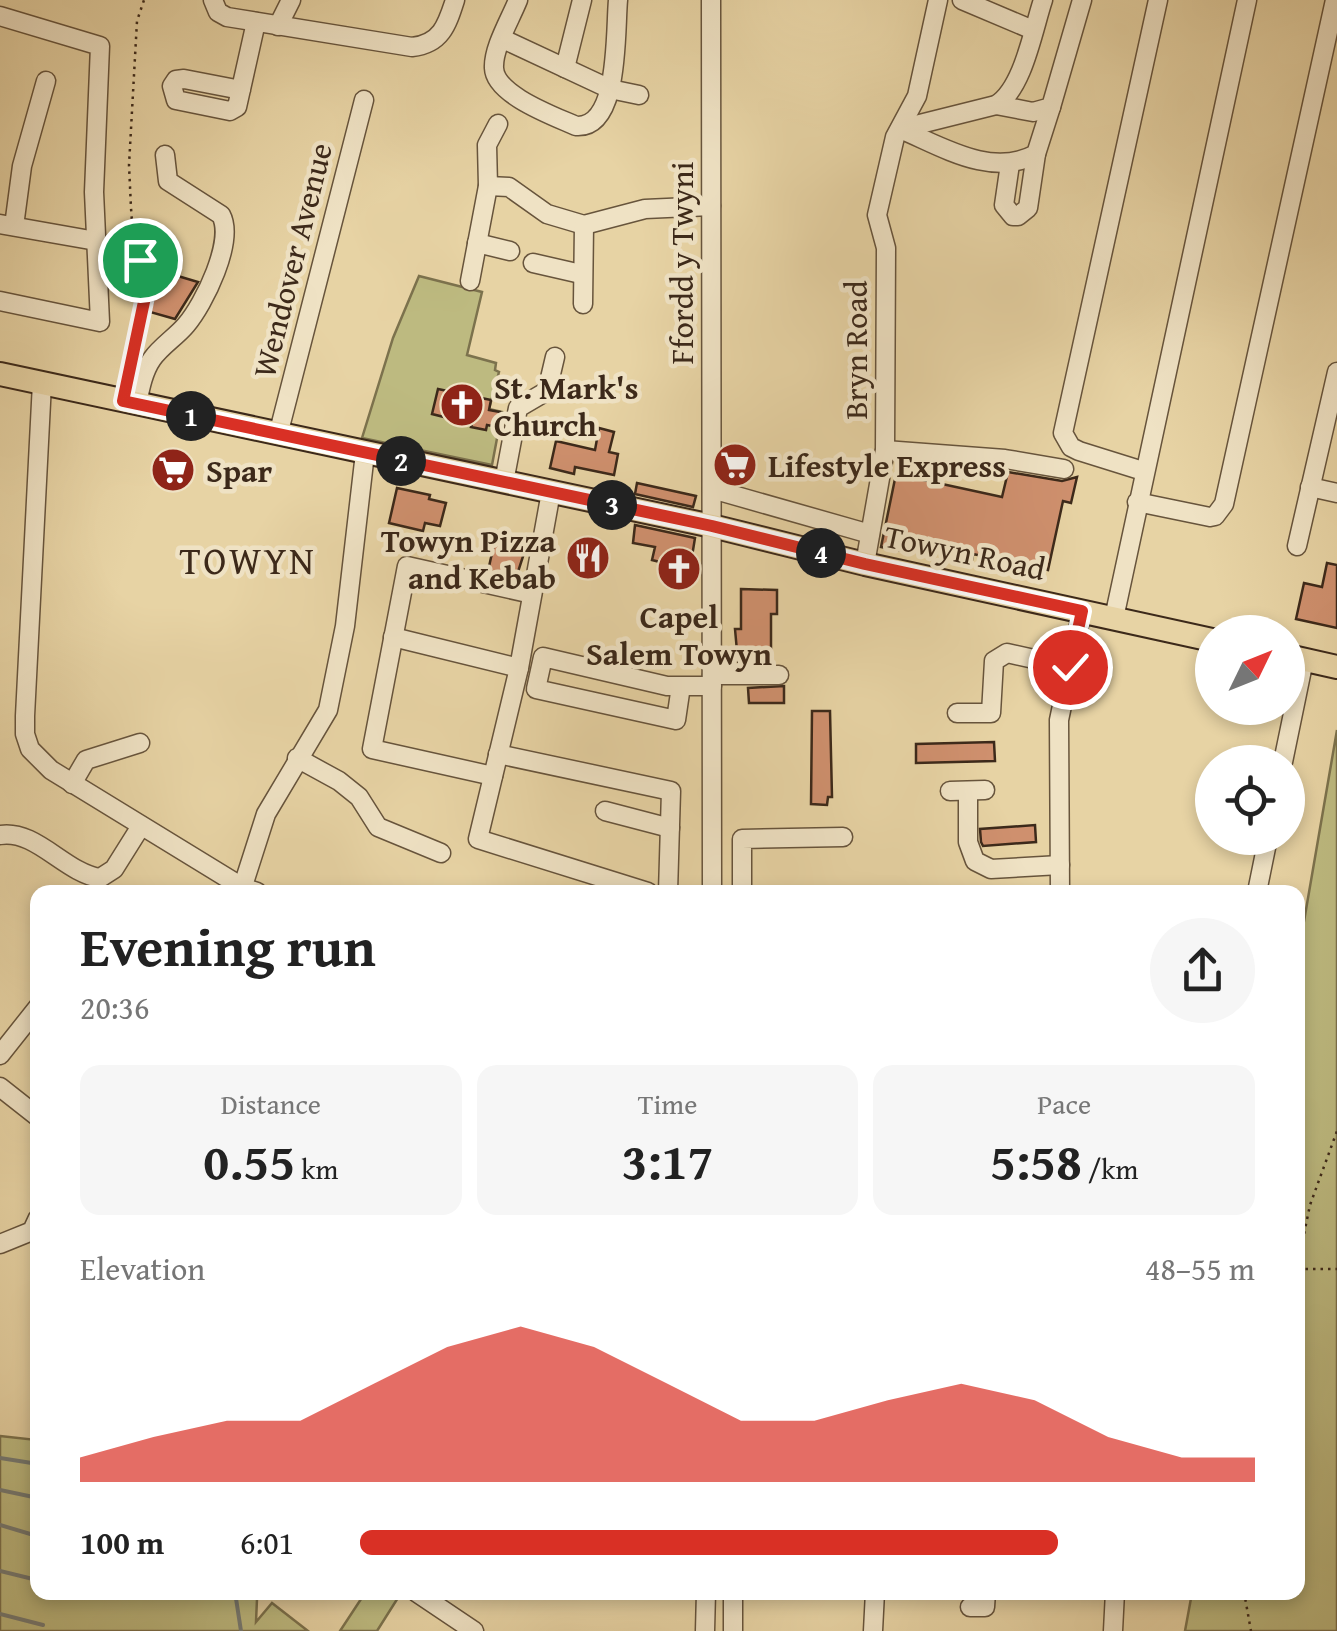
<!DOCTYPE html>
<meta charset="utf-8">
<style>
:root{--surface:#fff;--page:#f6f6f6;--text:#222;--muted:#767676;--accent:#d93025}
body{margin:0;font-family:"Gentium Book Plus",serif;background:var(--page);color:var(--text);height:100vh;display:flex;flex-direction:column;font-size:38px;white-space:nowrap}
*{box-sizing:border-box;margin:0}
p{font-size:32px;color:var(--muted)}
.icon{flex:none;width:55px;height:55px;fill:none;stroke:currentColor;stroke-width:2;stroke-linecap:round;stroke-linejoin:round}
.map{position:relative;flex:1;overflow:hidden}
.panel{position:absolute;left:30px;top:885px;width:1275px;height:715px;display:flex;flex-direction:column;background:var(--surface);border-radius:20px;box-shadow:0 5px 15px #0003}
.panel>*{flex:none}
.needle{width:65px;rotate:47deg}
.buttons{position:absolute;left:1195px;top:615px;display:grid;gap:20px}
.buttons a{display:grid;place-items:center;width:110px;height:110px;border-radius:50%;background:var(--surface);box-shadow:0 5px 15px #0003;font-size:50px}
.pin{position:absolute;display:grid;place-items:center;width:85px;height:85px;color:#fff;margin:-42px;border:5px solid #fff;border-radius:50%;box-shadow:0 2px 10px #0007}
.km{position:absolute;width:50px;height:50px;margin:-25px;border-radius:50%;background:#222;color:#fff;font-size:28px;line-height:50px;text-align:center}
.round{display:grid;place-items:center;flex:none;width:105px;height:105px;border-radius:52px;background:var(--page)}
.overview{display:flex;align-items:center;justify-content:space-between;height:170px;padding:0 50px}
h1{font-size:55px;font-weight:800;line-height:75px}
.metrics{display:grid;grid-template-columns:repeat(3,1fr);gap:15px;height:170px;padding:10px 50px}
.metrics div{display:grid;align-content:center;border-radius:20px;background:var(--page);text-align:center}
.metrics b{font-size:50px;font-weight:800}
.metrics small{font-size:28px;font-weight:400}
.metrics p{font-size:28px}
.chart{height:280px;padding:20px 50px}
.chart p{display:flex;justify-content:space-between}
.chart svg{width:100%;height:180px;margin-top:10px;fill:var(--accent);opacity:.7}
ul{padding:0 50px;list-style:none;font-size:32px}
li{display:grid;grid-template-columns:160px 120px 1fr;align-items:center;height:75px}
li i{height:25px;border-radius:12px;background:var(--accent)}
.map>svg:first-child{display:block}
.green{fill:#bdba80;stroke:#7c724d;stroke-width:2.5}
.lines{fill:none;stroke-linecap:round;stroke-linejoin:round}
.stream{stroke:#767c76;stroke-width:4}
.building{fill:#cf906e;stroke:#3c291a;stroke-width:2.5}
.minor-casing{stroke:#67543c;stroke-width:21}
.major-casing{stroke:#3c291a;stroke-width:26}
.path{stroke:#3c291a;stroke-width:2.5;stroke-dasharray:2.5 5;stroke-linecap:butt}
.minor{stroke:#efe2c4;stroke-width:18}
.major{stroke:#e7d3a4;stroke-width:22}
.route-casing{stroke:#fff;stroke-width:20}
.route{stroke:#d93025;stroke-width:12}
.labels{text-anchor:middle;dominant-baseline:central;stroke-width:9;stroke-linejoin:round;paint-order:stroke}
.street-label{font-size:32px;fill:#3c291a;stroke:#efe2c4}
.poi-label{font-size:32px;font-weight:bold;fill:#3c291a;stroke:#efe2c4;text-anchor:start}
.quarter-label{font-size:38px;letter-spacing:2.5px;fill:#3c291a;stroke:#efe2c4}
</style>
<div class="map">
<svg width="1337" height="1631" viewBox="0 0 1337 1631">
<rect width="100%" height="100%" fill="#e7d3a4"/>
<filter id="stains"><feTurbulence type="fractalNoise" baseFrequency=".002" numOctaves="4"/><feColorMatrix values="0 0 0 0 .2 0 0 0 0 .09 0 0 0 0 .02 0 0 0 .5 -.17"/></filter>
<radialGradient id="worn" r=".72"><stop offset=".6" stop-color="#630" stop-opacity="0"/><stop offset="1" stop-color="#630" stop-opacity=".3"/></radialGradient>
<g class="green">
<polygon points="419,276 482,292 467,355 496,363 495,370 499,372 489,409 502,412 492,465 362,438 393,338"/>
<polygon points="1337,730 1337,1631 1185,1631 1192,1593 1298,1592 1298,956"/>
<polygon points="0,1436 37,1440 38,1592 252,1593 257,1599 256,1622 272,1603 308,1631 0,1631"/>
<polygon points="365,1593 401,1593 377,1631 340,1631"/>
</g>
<g class="lines">
<g class="stream">
<polyline points="0,1458 38,1464"/>
<polyline points="0,1490 38,1498"/>
<polyline points="0,1525 37,1536"/>
<polyline points="0,1571 37,1580"/>
<polyline points="235,1592 241,1631"/>
<polyline points="0,1614 43,1625"/>
</g>
</g>
<g class="building">
<polygon points="161,271 198,282 175,319 150,312"/>
<polygon points="438,389 491,400 489,410 500,412 497,427 487,425 486,430 471,427 472,424 432,414"/>
<polygon points="599,428 614,432 609,452 618,454 614,475 575,467 574,474 550,468 556,441 595,450"/>
<polygon points="1008,472 1062,481 1077,477 1071,503 1063,501 1048,570 973,554 971,566 955,562 959,546 910,535 906,552 881,547 896,474 1002,497"/>
<polygon points="637,483 696,496 693,507 635,494"/>
<polygon points="397,488 430,495 429,499 446,503 440,526 425,523 423,531 389,523"/>
<polygon points="635,525 695,538 687,587 665,583 668,564 652,560 655,547 633,543"/>
<polygon points="497,531 529,538 516,578 488,571"/>
<polygon points="1327,563 1337,565 1337,628 1296,619 1304,583 1322,587"/>
<polygon points="741,589 777,590 777,614 771,614 771,662 738,662 735,629 741,629"/>
<polygon points="784,686 784,703 749,703 748,688"/>
<polygon points="812,711 830,711 832,797 828,797 827,805 811,804"/>
<polygon points="994,742 995,761 916,763 916,744"/>
<polygon points="1035,825 1036,842 983,846 981,842 980,829"/>
</g>
<g class="lines">
<defs>
<g id="minor">
<path d="M213 0 218 12 227 17 412 47C441 44 447 25 455 0"/>
<path d="M518 0C510 20 493 48 494 68 495 95 554 116 576 126 620 129 615 32 618 0"/>
<polyline points="711,0 712,892"/>
<polyline points="962,0 1033,30"/>
<polyline points="0,16 100,46 94,192 100,322 0,301"/>
<polyline points="278,26 291,0"/>
<polyline points="503,39 610,89 639,95"/>
<polyline points="565,68 582,0"/>
<polyline points="241,90 184,79 176,80 172,86 176,100 230,111 237,107 256,22"/>
<polyline points="996,105 1033,112 1051,107 1082,0"/>
<path d="M900 129 996 105C1023 89 1033 30 1043 0"/>
<path d="M900 129C943 147 991 178 1036 154L1051 107"/>
<polyline points="1010,164 1004,205 1013,216 1018,216 1028,208 1036,154"/>
<polyline points="488,186 509,187 547,214 584,225 645,209 711,206"/>
<polyline points="0,224 96,241"/>
<polyline points="14,226 22,166 46,81"/>
<polyline points="477,243 510,251"/>
<polyline points="533,263 581,274"/>
<polyline points="470,281 488,186 487,145 498,124"/>
<polyline points="583,304 584,225"/>
<polyline points="42,383 25,716 25,734 30,749 51,770 242,887 257,892"/>
<path d="M137 404C140 389 143 372 152 359 161 346 176 337 186 325 204 304 235 241 221 215L168 181 165 155"/>
<polyline points="278,435 364,100"/>
<polyline points="885,450 1005,459 1064,469"/>
<polyline points="1143,471 1079,451 1071,447 1063,433 1158,0"/>
<polyline points="504,482 518,408 547,391 555,357"/>
<polyline points="1310,487 1337,493"/>
<polyline points="712,489 870,534"/>
<polyline points="551,492 519,668 478,839 648,892"/>
<polyline points="1137,502 1210,517 1215,516 1224,504 1335,0"/>
<polyline points="1297,546 1337,372"/>
<polyline points="865,564 885,450 886,248 877,215 895,137 917,96 938,0"/>
<polyline points="1114,618 1247,0"/>
<polyline points="393,637 519,668"/>
<polyline points="712,675 779,675"/>
<polyline points="681,686 676,720 536,689 543,657 667,686 712,686"/>
<polyline points="957,713 991,713 994,661 1007,653 1070,667"/>
<polyline points="498,754 671,791 668,892"/>
<polyline points="297,758 339,781 359,797 378,827 441,853"/>
<polyline points="1283,762 1304,660"/>
<polyline points="493,776 372,749 407,566 532,594"/>
<polyline points="72,784 86,760 140,743"/>
<polyline points="950,791 985,790"/>
<polyline points="968,791 968,842 975,861 991,869 1060,865"/>
<polyline points="605,811 670,828"/>
<path d="M0 835C36 829 65 873 100 878L114 869 141 826"/>
<polyline points="241,892 266,814 328,710 345,626 365,453"/>
<polyline points="742,892 742,839 843,837"/>
<polyline points="1060,892 1059,720 1082,611"/>
<polyline points="1257,892 1268,838"/>
<polyline points="0,1055 38,1007"/>
<polyline points="0,1087 38,1117"/>
<polyline points="0,1244 32,1231 38,1218"/>
<polyline points="416,1592 474,1631"/>
<polyline points="970,1607 985,1607 986,1592"/>
<polyline points="705,1631 706,1592"/>
<polyline points="733,1631 733,1592"/>
<polyline points="873,1631 875,1592"/>
<polyline points="1113,1631 1115,1592"/>
</g>
<g id="major">
<polyline points="0,374 712,526 865,564 1212,640"/>
<polyline points="1288,656 1337,667"/>
</g>
</defs>
<use href="#minor" class="minor-casing"/>
<use href="#major" class="major-casing"/>
<g class="path">
<polyline points="133,356 149,278 134,249 131,208 129,165 137,21 144,0"/>
<polyline points="1298,1263 1310,1205 1337,1131"/>
<polyline points="1298,1269 1337,1269"/>
<polyline points="1244,1592 1251,1631"/>
</g>
<use href="#minor" class="minor"/>
<use href="#major" class="major"/>
</g>
<g class="lines">
<defs>
<polyline id="route" points="140,260 149,278 123,401 712,526 865,564 1082,611 1070,667"/>
</defs>
<use href="#route" class="route-casing"/>
<use href="#route" class="route"/>
</g>
<defs>
<symbol id="church-disc" viewBox="-11 -11 22 22"><circle r="9.5" fill="#8f2418" stroke="#efe2c4"/><path d="M-1.2-6h2.4v3.5h3.3v2.4h-3.3V6h-2.4V-.1h-3.3v-2.4h3.3Z" fill="#fff"/></symbol>
<symbol id="supermarket-disc" viewBox="-11 -11 22 22"><circle r="9.5" fill="#8f2418" stroke="#efe2c4"/><path d="M-6-5.5h2.5l.6 2H6L4.5 2H-2.5L-4.4-4H-6ZM-1.5 3.2a1.3 1.3 0 1 0 .1 0ZM3 3.2a1.3 1.3 0 1 0 .1 0Z" fill="#fff"/></symbol>
<symbol id="restaurant-disc" viewBox="-11 -11 22 22"><circle r="9.5" fill="#8f2418" stroke="#efe2c4"/><path d="M-5-6h1v4h1v-4h1v4h1v-4h1v5L-1.5 .5V6h-2V.5L-5-1ZM5-6V6H3V1.5H1.5Q1.5-4 5-6Z" fill="#fff"/></symbol>
</defs>
<g fill-rule="evenodd">
<use href="#church-disc" x="437" y="380" width="50" height="50"/>
<use href="#supermarket-disc" x="710" y="440" width="50" height="50"/>
<use href="#supermarket-disc" x="148" y="445" width="50" height="50"/>
<use href="#restaurant-disc" x="563" y="533" width="50" height="50"/>
<use href="#church-disc" x="654" y="544" width="50" height="50"/>
</g>
<g class="labels">
<g class="street-label">
<text transform="translate(292 260) rotate(-76)">Wendover Avenue</text>
<text transform="translate(681 263) rotate(-90)">Ffordd y Twyni</text>
<text transform="translate(855 350) rotate(-90)">Bryn Road</text>
<text transform="translate(965 552) rotate(12)">Towyn Road</text>
</g>
<g class="poi-label">
<text x="494" y="387">St. Mark's<tspan x="494" dy="37">Church</tspan></text>
<text x="768" y="465">Lifestyle Express</text>
<text x="206" y="470">Spar</text>
<text x="556" y="540" text-anchor="end">Towyn Pizza<tspan x="556" dy="37">and Kebab</tspan></text>
<text x="679" y="616" text-anchor="middle">Capel<tspan x="679" dy="37">Salem Towyn</tspan></text>
</g>
<g class="quarter-label">
<text x="248" y="560">TOWYN</text>
</g>
</g>
<rect width="100%" height="100%" filter="url(#stains)"/>
<rect width="100%" height="100%" fill="url(#worn)"/>
</svg>
<div class="buttons">
<a><svg class="needle" viewBox="-14 -14 28 28"><path d="M0-13l5 13h-10z" fill="#e53935"/><path d="M0 13l5-13h-10z" fill="#767676"/></svg></a>
<a><svg class="icon" aria-label="locate" viewBox="0 0 24 24"><circle cx="12" cy="12" r="6"/><path d="M12 2v4M12 18v4M2 12h4M18 12h4"/></svg></a>
</div>
<div class="pin" style="left:140px;top:260px;background:#1e9e55"><svg class="icon" aria-label="arrive" viewBox="0 0 24 24"><path d="M6 21V4h12l-3 4 3 4H6"/></svg></div>
<div class="pin" style="left:1070px;top:667px;background:#d93025"><svg class="icon" aria-label="check" viewBox="0 0 24 24"><path d="M5 12l5 5 9-10"/></svg></div>
<b class="km" style="left:191px;top:416px">1</b>
<b class="km" style="left:401px;top:461px">2</b>
<b class="km" style="left:612px;top:505px">3</b>
<b class="km" style="left:821px;top:553px">4</b>
<section class="panel">
<div class="overview"><div><h1>Evening run</h1><p>20:36</p></div><a class="round"><svg class="icon" aria-label="share" viewBox="0 0 24 24"><path d="M12 15V3M7 8l5-5 5 5M5 13v7h14v-7"/></svg></a></div>
<div class="metrics">
<div><p>Distance</p><b>0.55<small> km</small></b></div>
<div><p>Time</p><b>3:17</b></div>
<div><p>Pace</p><b>5:58<small> /km</small></b></div>
</div>
<div class="chart"><p><span>Elevation</span>48–55 m</p>
<svg viewBox="0 0 160 44" preserveAspectRatio="none"><path d="M0 44V38L10 33L20 29L30 29L40 20L50 11L60 6L70 11L80 20L90 29L100 29L110 24L120 20L130 24L140 33L150 38L160 38V44z"/></svg>
</div>
<ul>
<li><b>100 m</b>6:01<i style="width:78%"></i></li>
</ul>
</section>
</div>
